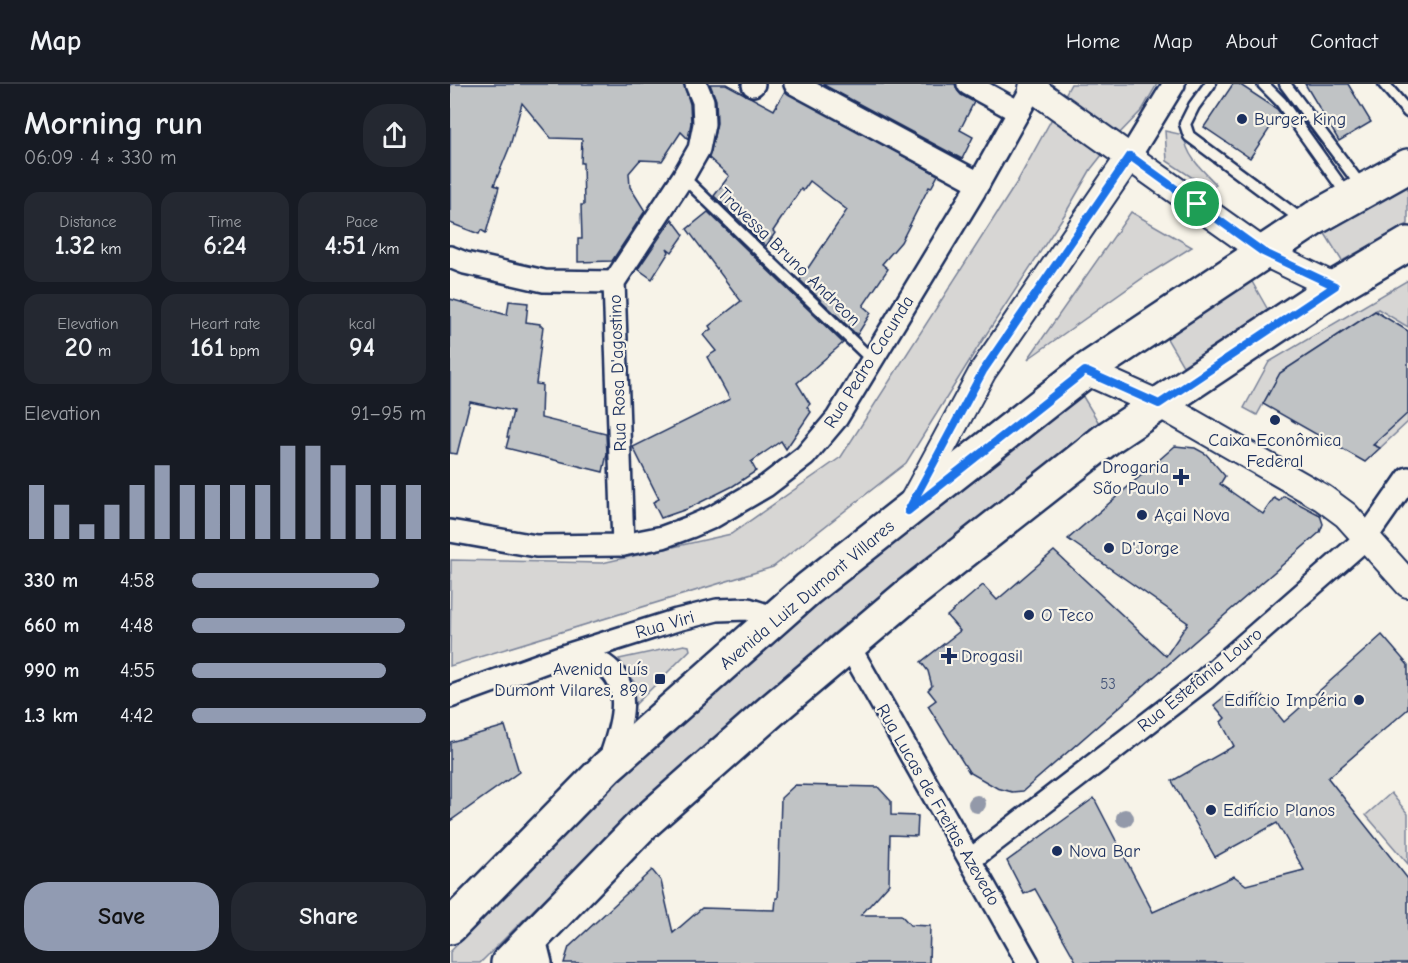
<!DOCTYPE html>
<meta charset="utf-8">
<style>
:root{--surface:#171b24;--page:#242831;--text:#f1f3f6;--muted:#9ea1a6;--line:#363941;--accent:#919bb2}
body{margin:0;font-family:"Comic Neue",sans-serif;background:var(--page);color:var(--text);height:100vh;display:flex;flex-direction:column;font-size:22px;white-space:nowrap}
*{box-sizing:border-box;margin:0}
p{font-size:20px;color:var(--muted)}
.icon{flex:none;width:33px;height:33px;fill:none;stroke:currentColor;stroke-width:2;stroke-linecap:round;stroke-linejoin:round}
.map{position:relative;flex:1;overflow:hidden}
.panel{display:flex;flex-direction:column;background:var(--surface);width:450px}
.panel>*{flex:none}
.pin{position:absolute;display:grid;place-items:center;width:51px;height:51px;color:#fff;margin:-26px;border:3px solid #fff;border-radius:50%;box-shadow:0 2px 6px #0007}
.round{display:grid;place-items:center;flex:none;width:63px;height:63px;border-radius:24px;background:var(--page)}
.overview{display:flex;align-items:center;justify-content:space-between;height:102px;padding:0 24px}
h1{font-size:33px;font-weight:600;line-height:45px}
.metrics{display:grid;grid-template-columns:repeat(3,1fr);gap:9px;height:102px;padding:6px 24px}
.metrics div{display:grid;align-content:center;border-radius:15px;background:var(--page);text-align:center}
.metrics b{font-size:26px;font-weight:600}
.metrics small{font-size:16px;font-weight:400}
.metrics p{font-size:16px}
.chart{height:168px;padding:12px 24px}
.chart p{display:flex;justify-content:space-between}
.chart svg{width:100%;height:108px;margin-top:6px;stroke:var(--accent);stroke-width:6}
.primary-button{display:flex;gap:12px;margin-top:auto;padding:12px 24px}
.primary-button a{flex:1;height:69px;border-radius:24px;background:var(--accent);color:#111;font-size:24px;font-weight:600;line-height:69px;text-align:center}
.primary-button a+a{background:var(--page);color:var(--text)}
ul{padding:0 24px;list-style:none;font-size:20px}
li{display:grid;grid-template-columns:96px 72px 1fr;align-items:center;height:45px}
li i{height:15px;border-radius:8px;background:var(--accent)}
header{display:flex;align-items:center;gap:36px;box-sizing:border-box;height:84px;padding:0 30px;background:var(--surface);border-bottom:2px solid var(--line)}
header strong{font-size:28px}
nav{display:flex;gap:33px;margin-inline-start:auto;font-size:21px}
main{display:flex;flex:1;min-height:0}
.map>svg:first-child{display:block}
.green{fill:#d7d6d4;stroke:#798299;stroke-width:1.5}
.building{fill:#c0c3c5;stroke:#1b2f5e;stroke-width:1.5}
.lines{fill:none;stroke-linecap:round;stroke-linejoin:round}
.service-casing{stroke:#1b2f5e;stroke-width:15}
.minor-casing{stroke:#1b2f5e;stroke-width:26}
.tertiary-casing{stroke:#1b2f5e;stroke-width:30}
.primary-casing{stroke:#1b2f5e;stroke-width:38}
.service{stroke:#f7f3e8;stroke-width:10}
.minor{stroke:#f7f3e8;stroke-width:21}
.tertiary{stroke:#f7f3e8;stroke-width:26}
.primary{stroke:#f7f3e8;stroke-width:33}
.tree{fill:#9399a9}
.route-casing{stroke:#fff;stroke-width:12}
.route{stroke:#1a73e8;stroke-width:8}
.poi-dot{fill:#1b2f5e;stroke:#f7f3e8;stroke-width:2}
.labels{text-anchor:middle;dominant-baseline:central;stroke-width:4.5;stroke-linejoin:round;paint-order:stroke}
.number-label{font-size:15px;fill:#445478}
.poi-label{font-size:18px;fill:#1b2f5e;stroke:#f7f3e8;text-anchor:start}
.street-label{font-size:18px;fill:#1b2f5e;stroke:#f7f3e8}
</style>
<header>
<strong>Map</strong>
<nav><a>Home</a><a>Map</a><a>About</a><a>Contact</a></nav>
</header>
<main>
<section class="panel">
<div class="overview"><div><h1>Morning run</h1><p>06:09 · 4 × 330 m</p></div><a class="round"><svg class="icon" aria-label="share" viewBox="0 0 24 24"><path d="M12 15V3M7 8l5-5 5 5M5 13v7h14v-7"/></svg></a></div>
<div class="metrics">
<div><p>Distance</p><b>1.32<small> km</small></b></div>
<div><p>Time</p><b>6:24</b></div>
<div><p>Pace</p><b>4:51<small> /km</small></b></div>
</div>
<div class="metrics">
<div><p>Elevation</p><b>20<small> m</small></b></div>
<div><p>Heart rate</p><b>161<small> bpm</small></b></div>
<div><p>kcal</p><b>94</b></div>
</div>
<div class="chart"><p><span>Elevation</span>91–95 m</p>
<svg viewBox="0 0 160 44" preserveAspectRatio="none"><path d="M5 44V22M15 44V30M25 44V38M35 44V30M45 44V22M55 44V14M65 44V22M75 44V22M85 44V22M95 44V22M105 44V6M115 44V6M125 44V14M135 44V22M145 44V22M155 44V22"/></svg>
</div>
<ul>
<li><b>330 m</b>4:58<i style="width:80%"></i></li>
<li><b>660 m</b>4:48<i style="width:91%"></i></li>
<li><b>990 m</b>4:55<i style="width:83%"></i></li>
<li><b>1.3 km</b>4:42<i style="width:100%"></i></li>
</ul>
<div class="primary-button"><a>Save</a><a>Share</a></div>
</section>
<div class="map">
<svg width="958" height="879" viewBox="0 0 958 879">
<rect width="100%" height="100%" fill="#f7f3e8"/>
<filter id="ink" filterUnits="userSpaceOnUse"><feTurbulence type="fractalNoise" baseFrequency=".0167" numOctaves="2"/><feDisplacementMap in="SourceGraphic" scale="12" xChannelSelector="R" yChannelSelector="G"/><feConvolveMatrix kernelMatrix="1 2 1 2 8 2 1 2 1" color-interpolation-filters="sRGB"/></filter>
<g filter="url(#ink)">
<g class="green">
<polygon points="621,0 707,0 692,26 667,52 641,85 615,130 528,263 456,379 323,483 0,582 1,476 152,479 281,450 391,373 567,98"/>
<path d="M715 47 734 51C736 72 752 86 766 100L761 106 717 77Z"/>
<polygon points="958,101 958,140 892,177 874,148"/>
<polygon points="681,128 742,163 697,191 578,275"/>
<polygon points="801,196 818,226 733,282 716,253"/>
<polygon points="958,196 958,243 928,225 830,289 807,331 794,324 819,278"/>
<polygon points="632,311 649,339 384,549 183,727 30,879 0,879 0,868 165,698 367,519"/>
<polygon points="958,312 958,338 930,364 918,357"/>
<polygon points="234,561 239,562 240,566 182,624 185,600 169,575"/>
<polygon points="941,709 958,730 958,780 916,731"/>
</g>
<g class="building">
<polygon points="0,0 234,0 240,20 241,39 238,55 231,48 212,77 190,76 179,89 180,103 195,127 162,177 128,178 128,155 132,155 131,121 134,121 133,79 131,79 132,55 101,54 72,19 60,62 44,101 49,103 36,149 31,146 29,150 0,139"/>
<polygon points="260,0 276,0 324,26 335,7 488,91 481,104 479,103 451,158 432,180 438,185 413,222 421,229 407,251 350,196 397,126 360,97 353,107 351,105 323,147 325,149 316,162 264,112 279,92 259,74 267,39 266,16"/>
<polygon points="372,0 505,0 507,6 511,11 524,18 510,46 523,53 512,75"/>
<polygon points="783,0 789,0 827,25 830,29 800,74 754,43"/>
<polygon points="855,0 898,0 921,38 889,57"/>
<polygon points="258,128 393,259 347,299 360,320 357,323 361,328 336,365 331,357 301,378 306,387 283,402 237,425 211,434 203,418 209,415 183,363 280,315 257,273 266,267 253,251 261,245 259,242 291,217 237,145"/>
<polygon points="222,135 234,151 222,168 217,164 219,168 202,195 188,185"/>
<polygon points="0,215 57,231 59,217 78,219 76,238 90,240 90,242 93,242 86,300 92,301 91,334 156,350 157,370 153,388 56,364 59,353 57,353 63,327 20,318 7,370 0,369"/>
<polygon points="925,227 958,247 958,329 923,361 930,364 915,378 813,320 830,289"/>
<polygon points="725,362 745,364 756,370 775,392 770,400 813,430 824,414 829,417 834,412 870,431 873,440 870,448 573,707 562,708 547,704 519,688 478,622 486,616 478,606 482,602 478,587 471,578 510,547 497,532 533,501 547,516 604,467 716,572 738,539 618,455"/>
<polygon points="932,551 958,581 958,625 878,694 958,795 958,879 627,879 585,805 574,810 557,777 644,714 703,828 784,792 796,801 854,786 827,739 765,773 722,697 784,662 771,638 775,634 764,621 779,609 790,622 805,610 809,615 813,612 834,638"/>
<polygon points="55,642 69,688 0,737 0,658"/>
<polygon points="345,701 428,703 441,717 441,731 468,732 467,752 440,751 439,800 411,831 451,831 460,841 480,842 479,879 114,879 119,863 202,786 211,797 223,849 252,824 325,826 326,814 328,814 331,714"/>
</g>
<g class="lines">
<defs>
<g id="service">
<polyline points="760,0 744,22 735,40 739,52 852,136"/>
<polyline points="813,0 831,18 898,112"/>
<polyline points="835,0 912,103"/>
<polyline points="934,0 958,28"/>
<polyline points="233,93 422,276"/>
</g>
<g id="minor">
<polyline points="345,0 529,99"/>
<polyline points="518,0 569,28"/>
<polyline points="303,1 304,0"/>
<polyline points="680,72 724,0"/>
<polyline points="0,173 15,179 94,197 164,198"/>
<polyline points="0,447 86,462 173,461 213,453 240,443 263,433 316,402 355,372 387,334 525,106 582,4"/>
<polyline points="173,461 164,198 233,93 249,65 254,40 253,17 246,0"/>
<polyline points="399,562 578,879"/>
<path d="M117 575C128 575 144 574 154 581 186 602 169 649 159 677"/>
<polyline points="0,613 107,574 227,536 267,526 298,525 326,534"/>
<polyline points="520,776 755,595 916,454 958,394"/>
<polyline points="84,851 91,879"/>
</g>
<g id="tertiary">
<polyline points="585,0 582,4 813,168 885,203"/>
<polyline points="635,287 709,320 873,414 896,431 958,500"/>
<polyline points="462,419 533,287 680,72"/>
</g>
<g id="primary">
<polyline points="0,843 157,683 358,505 635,287 865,134 958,82"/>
<polyline points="58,879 192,741 321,627 456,513 658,354 885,203 958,160"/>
</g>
</defs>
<use href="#service" class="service-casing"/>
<use href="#minor" class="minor-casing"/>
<use href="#tertiary" class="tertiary-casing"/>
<use href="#primary" class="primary-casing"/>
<use href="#service" class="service"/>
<use href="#minor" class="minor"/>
<use href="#tertiary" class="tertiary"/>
<use href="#primary" class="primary"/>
</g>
<g class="tree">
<circle cx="527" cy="720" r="9"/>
<circle cx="675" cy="734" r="9"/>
</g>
</g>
<g class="lines" filter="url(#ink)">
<defs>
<polygon id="route" points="680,72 813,168 885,202 709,320 635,287 458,427 533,287"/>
</defs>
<use href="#route" class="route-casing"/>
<use href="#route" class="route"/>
</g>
<g class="poi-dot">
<circle cx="792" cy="35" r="6"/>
<circle cx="825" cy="336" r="6"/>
<path d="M728 384h6v6h6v6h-6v6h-6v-6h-6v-6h6z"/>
<circle cx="692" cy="431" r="6"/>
<circle cx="659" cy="464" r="6"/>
<circle cx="579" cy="531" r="6"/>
<path d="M496 563h6v6h6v6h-6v6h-6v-6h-6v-6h6z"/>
<rect x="204" y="589" width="12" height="12" rx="3"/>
<circle cx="909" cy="616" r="6"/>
<circle cx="761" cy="726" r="6"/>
<circle cx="607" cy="767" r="6"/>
</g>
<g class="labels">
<g class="number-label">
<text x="658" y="600">53</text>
</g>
<g class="poi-label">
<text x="804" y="35">Burger King</text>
<text x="825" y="356" text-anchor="middle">Caixa Econômica<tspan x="825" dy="21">Federal</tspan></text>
<text x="719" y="383" text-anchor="end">Drogaria<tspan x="719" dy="21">São Paulo</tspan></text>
<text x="704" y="431">Açai Nova</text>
<text x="671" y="464">D'Jorge</text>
<text x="591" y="531">O Teco</text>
<text x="511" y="572">Drogasil</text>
<text x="198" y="585" text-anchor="end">Avenida Luís<tspan x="198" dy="21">Dumont Vilares, 899</tspan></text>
<text x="897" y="616" text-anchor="end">Edifício Impéria</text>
<text x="773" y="726">Edifício Planos</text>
<text x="619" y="767">Nova Bar</text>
</g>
<g class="street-label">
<text transform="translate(339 173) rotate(44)">Travessa Bruno Andreon</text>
<text transform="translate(419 278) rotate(-58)">Rua Pedro Cacunda</text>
<text transform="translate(168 289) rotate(-92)">Rua Rosa D'agostino</text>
<text transform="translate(357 511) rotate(-40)">Avenida Luiz Dumont Villares</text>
<text transform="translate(215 541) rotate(-16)">Rua Viri</text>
<text transform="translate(750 596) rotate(-39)">Rua Estefânia Louro</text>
<text transform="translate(488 721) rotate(60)">Rua Lucas de Freitas Azevedo</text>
</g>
</g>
</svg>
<div class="pin" style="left:747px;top:120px;background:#1e9e55"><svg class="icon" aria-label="arrive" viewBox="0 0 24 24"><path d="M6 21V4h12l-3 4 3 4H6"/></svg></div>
</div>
</main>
